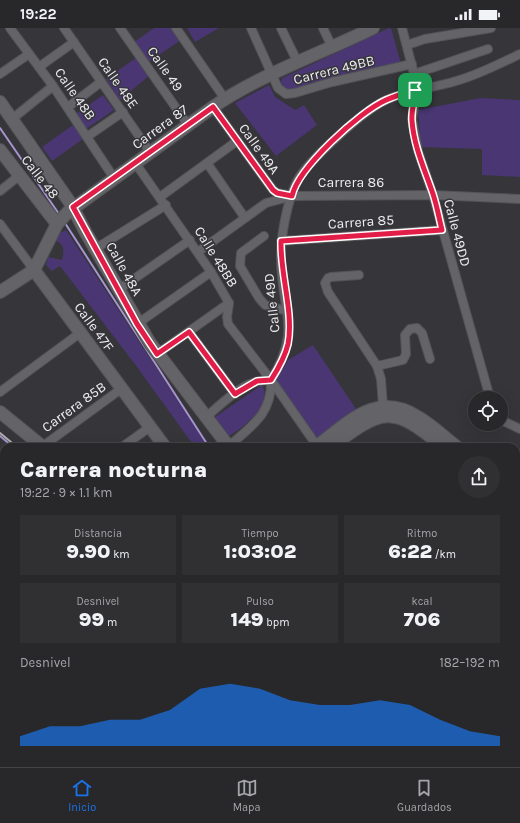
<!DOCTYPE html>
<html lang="es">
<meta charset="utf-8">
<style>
:root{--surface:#28282b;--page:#303033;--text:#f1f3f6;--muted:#a5a6a9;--line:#444447;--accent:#1a73e8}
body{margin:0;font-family:Karla,sans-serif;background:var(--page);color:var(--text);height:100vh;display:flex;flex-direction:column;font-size:15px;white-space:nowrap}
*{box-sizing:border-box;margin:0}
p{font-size:13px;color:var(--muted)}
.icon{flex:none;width:22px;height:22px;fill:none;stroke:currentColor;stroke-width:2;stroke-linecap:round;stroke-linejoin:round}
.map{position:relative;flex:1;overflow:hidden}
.details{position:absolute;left:0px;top:415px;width:520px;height:324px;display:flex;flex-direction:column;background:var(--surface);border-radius:12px 12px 0 0;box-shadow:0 4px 16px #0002,0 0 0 1px var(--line)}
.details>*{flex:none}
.tools{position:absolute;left:468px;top:363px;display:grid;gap:8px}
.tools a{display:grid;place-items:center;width:40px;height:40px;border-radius:50%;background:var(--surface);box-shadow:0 4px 16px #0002,0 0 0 1px var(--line);font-size:20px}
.pin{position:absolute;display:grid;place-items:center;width:34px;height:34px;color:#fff;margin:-17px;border-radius:8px;box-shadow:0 2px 6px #0006}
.round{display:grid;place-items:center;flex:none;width:42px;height:42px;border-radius:21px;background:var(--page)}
.overview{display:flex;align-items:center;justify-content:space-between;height:68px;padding:0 20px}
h1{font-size:22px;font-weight:800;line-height:30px}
.figures{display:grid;grid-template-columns:repeat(3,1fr);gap:6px;height:68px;padding:4px 20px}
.figures div{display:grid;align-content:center;border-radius:0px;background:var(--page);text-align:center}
.figures b{font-size:20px;font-weight:800}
.figures small{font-size:11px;font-weight:400}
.figures p{font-size:11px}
.chart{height:112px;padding:8px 20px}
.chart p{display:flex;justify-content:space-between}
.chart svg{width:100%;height:72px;margin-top:4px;fill:var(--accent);opacity:.7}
.status{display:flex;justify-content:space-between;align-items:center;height:28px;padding:0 20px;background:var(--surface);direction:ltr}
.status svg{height:11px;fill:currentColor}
.dock{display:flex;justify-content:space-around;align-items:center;height:56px;border-top:1px solid var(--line);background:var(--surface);font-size:11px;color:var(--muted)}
.dock a{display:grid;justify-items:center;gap:2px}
.dock .active{color:var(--accent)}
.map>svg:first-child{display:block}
.green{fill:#493673}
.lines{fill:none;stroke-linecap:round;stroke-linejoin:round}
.stream{stroke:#a594ce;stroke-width:2}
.street-casing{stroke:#535356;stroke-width:10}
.secondary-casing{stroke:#535356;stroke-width:14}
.street{stroke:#646367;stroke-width:8}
.secondary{stroke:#646367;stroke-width:12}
.rail{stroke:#b1b0b3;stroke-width:2}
.route-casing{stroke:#fff;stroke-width:8}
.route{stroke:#e11d48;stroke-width:5}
.labels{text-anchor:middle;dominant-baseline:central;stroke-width:3;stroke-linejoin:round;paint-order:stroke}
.street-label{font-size:14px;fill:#edecef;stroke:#363539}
</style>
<div class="status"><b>19:22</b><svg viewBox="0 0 49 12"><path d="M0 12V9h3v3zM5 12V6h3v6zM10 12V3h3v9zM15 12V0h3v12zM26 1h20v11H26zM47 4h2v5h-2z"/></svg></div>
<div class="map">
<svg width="520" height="739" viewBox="0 0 520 739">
<rect width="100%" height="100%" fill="#363539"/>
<g class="green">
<polygon points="154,0 172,0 181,12 147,35 133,15"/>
<polygon points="187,0 219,0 195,14"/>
<polygon points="389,0 391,0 401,36 289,63 283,60 281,55 282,50 289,47"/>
<polygon points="137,29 150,47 120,72 106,51"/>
<polygon points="269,57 275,69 295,82 304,77 317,97 276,128 235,75"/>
<polygon points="103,67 114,82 86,101 76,86"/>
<polygon points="480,70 520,72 520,149 482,147 482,121 421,119 418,82"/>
<polygon points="73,97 83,111 52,133 42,119"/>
<path d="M66 202 208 419H196L189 411 137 339 60 238 52 243 46 237 48 229 62 232C64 222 65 217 55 212L57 206Z"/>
<polygon points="313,317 356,381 317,410 276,352 288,332"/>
<path d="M262 357C274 378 241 401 226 410L213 394 215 389Z"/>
<rect x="150" y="735" width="54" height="4"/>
</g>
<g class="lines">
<g class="stream">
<polyline points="0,100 59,186"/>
<polyline points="65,195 209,419"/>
<polyline points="0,408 13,419"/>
<polyline points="134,735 134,739"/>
</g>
<defs>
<g id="street">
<polyline points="10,0 53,58 114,150"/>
<polyline points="64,0 150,124"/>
<polyline points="120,0 188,97"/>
<polyline points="176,0 225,71"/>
<polyline points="251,0 278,60 286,66 295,65 332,54 412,36"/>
<polyline points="281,0 298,35"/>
<polyline points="323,0 332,19"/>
<polyline points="402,0 414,46 415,75 412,91 418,123 433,167 490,370"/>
<polyline points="407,17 425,11 491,0"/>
<polyline points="39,39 74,14"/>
<polyline points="0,46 29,26"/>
<polyline points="414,46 488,21"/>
<polyline points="68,79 101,54"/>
<polyline points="213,79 273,162 277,165 288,167"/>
<polyline points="12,91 53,58"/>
<polyline points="88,108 123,84"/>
<polyline points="207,135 245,190"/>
<polyline points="136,136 211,244 229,275 227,289 228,296 271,352 317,418"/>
<polyline points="0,163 20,147"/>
<polyline points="160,169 237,113"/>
<polyline points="0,196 34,242"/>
<polyline points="264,208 241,225 240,238 259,270 265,277 287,283"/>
<polyline points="281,213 442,202"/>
<polyline points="95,221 166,177"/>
<polyline points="198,224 266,175 293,168 433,167 520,171"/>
<polyline points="359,247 331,249 328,250 325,255 328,264 377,338 381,351 383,378"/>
<polyline points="118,262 190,212"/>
<polyline points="137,296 211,244"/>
<polyline points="189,304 235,366"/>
<polyline points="157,326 229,275"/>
<polyline points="377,338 403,332 406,326 405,307 410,301 417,300 422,305 430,331"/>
<path d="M271 352C302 302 282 284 281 233 280 210 287 174 297 153 308 133 364 82 386 72 408 62 433 60 456 53 478 47 499 36 520 26"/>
<polyline points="0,364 80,305"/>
<path d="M206 389C224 374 246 350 271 352"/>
<polyline points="501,392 520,401"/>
<polyline points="43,418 121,361"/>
<polyline points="122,419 150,399"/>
<path d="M228 419C251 398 272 387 271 352"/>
<polyline points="0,482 4,480"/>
<polyline points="516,546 519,550"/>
<polyline points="0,608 4,618"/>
<polyline points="516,634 520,634"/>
<polyline points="0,676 4,674"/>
<polyline points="516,731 520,731"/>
<polyline points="493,735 493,739"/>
<polyline points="209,737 388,735"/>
</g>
<g id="secondary">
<polyline points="0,74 71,176 86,205 150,315 229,419"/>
<polyline points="0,122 57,196"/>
<polyline points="34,242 165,419"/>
<path d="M0 264 34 242 57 196 68 184 213 79C259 47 322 25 373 0"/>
<polyline points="0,384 43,419"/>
<path d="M316 419C348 395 377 362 418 389 432 397 444 409 457 419"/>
<path d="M331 419C383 380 392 376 443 419"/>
<polyline points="0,437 4,440"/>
<polyline points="516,461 520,464"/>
<polyline points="516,475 520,478"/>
<polyline points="209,735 209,739"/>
<polyline points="11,739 21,735"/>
<polyline points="112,739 112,735"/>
</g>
</defs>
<use href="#street" class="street-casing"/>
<use href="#secondary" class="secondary-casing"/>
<use href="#street" class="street"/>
<use href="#secondary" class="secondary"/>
<g class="rail">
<polyline points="0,405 17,419"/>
<polyline points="139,735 139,739"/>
<polyline points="146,735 146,739"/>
</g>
</g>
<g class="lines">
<defs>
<path id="route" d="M415 62C415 73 411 83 412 93 414 119 425 142 433 166 437 178 439 190 442 202L281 213C280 246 294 285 288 316 285 329 278 341 271 352L257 353 235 366 189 304 157 326 137 296 73 179 213 79 273 162 277 165 292 168C298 140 359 84 386 72 395 68 405 65 415 62Z"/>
</defs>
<use href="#route" class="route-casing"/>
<use href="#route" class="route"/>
</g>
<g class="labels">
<g class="street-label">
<text transform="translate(165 41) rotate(55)">Calle 49</text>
<text transform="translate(334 42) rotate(-14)">Carrera 49BB</text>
<text transform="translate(118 55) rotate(55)">Calle 48E</text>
<text transform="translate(75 66) rotate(55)">Calle 48B</text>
<text transform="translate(160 99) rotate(-36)">Carrera 87</text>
<text transform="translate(259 121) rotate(54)">Calle 49A</text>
<text transform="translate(40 149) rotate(52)">Calle 48</text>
<text x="351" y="154">Carrera 86</text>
<text transform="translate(361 194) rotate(-4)">Carrera 85</text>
<text transform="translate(457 205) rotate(75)">Calle 49DD</text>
<text transform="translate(216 229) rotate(58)">Calle 48BB</text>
<text transform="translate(124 241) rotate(61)">Calle 48A</text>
<text transform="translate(272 275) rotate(-96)">Calle 49D</text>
<text transform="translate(94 299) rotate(54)">Calle 47F</text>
<text transform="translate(74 379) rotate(-36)">Carrera 85B</text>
</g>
</g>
</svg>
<div class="tools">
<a><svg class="icon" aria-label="locate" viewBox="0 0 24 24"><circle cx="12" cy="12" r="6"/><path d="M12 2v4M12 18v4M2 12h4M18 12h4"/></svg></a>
</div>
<div class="pin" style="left:415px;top:62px;background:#1e9e55"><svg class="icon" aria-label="arrive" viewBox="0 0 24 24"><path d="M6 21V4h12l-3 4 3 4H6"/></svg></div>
<section class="details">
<div class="overview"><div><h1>Carrera nocturna</h1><p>19:22 · 9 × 1.1 km</p></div><a class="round"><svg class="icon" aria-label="share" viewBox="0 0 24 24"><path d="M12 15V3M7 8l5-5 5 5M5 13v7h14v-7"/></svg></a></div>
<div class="figures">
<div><p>Distancia</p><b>9.90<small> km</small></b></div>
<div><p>Tiempo</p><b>1:03:02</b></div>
<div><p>Ritmo</p><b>6:22<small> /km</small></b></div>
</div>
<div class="figures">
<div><p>Desnivel</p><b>99<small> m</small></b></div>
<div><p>Pulso</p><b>149<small> bpm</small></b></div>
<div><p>kcal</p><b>706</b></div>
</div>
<div class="chart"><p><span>Desnivel</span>182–192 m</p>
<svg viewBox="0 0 160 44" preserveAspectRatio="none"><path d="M0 44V38L10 32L20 32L30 28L40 28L50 22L60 9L70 6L80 9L90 16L100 19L110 19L120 16L130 19L140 28L150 35L160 38V44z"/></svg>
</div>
</section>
</div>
<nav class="dock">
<a class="active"><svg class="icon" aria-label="home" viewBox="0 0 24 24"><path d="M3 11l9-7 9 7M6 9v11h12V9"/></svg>Inicio</a>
<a><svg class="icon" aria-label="map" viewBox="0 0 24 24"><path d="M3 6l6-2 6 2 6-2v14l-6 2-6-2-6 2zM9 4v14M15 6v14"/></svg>Mapa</a>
<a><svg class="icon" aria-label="saved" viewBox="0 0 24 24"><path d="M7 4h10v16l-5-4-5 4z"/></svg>Guardados</a>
</nav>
